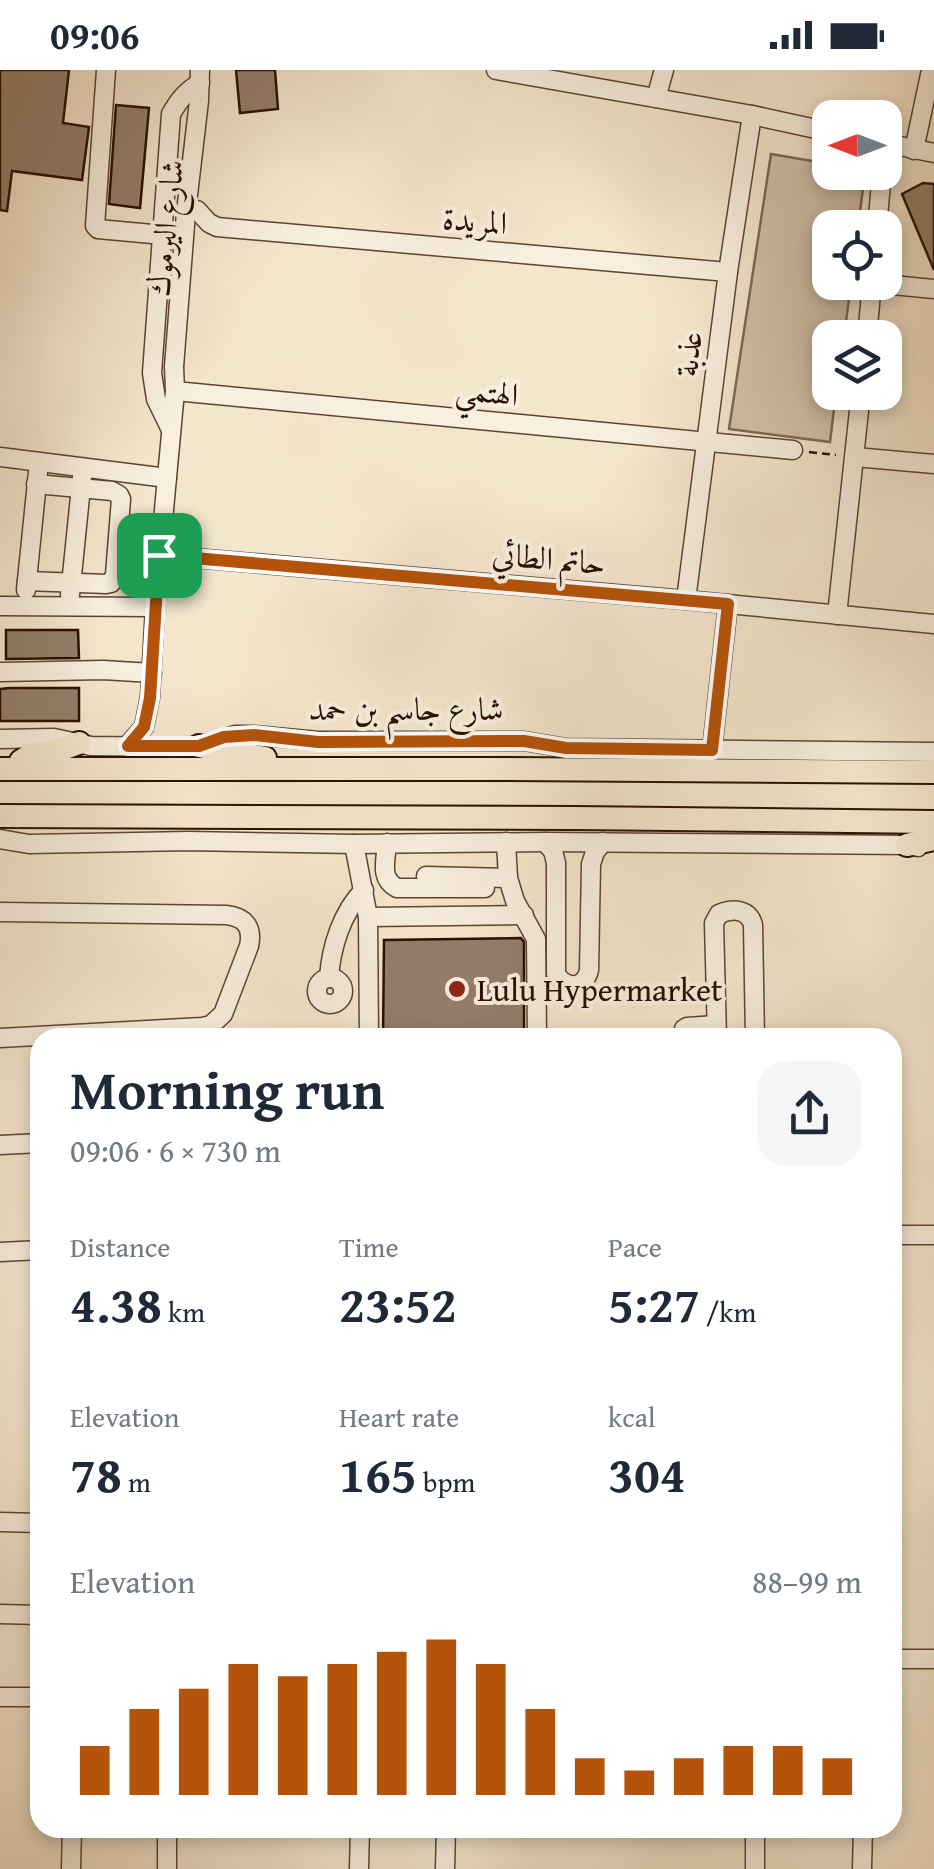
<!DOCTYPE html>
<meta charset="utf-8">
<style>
:root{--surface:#fff;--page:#f6f6f7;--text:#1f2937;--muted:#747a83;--accent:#b45309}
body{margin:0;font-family:"Gentium Book Plus",Amiri,serif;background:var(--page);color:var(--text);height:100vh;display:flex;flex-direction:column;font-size:38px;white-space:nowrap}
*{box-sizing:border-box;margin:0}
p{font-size:32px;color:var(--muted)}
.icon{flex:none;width:55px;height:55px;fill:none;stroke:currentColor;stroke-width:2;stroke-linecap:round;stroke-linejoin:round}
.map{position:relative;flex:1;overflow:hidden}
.drawer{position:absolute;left:30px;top:958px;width:872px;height:810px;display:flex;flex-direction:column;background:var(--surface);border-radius:30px;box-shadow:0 5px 15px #0003}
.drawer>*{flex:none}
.needle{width:65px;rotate:270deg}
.fabs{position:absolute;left:812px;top:30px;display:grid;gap:20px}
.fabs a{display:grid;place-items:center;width:90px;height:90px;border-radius:20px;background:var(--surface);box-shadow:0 5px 15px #0003;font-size:50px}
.pin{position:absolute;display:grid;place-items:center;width:85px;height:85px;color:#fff;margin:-42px;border-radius:20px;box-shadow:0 5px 15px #0006}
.round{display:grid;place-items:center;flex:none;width:105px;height:105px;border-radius:30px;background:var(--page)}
.head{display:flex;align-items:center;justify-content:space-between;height:170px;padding:0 40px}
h1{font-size:55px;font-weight:700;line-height:75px}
.stats{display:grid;grid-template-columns:repeat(3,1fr);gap:15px;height:170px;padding:10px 40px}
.stats div{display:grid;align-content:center}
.stats b{font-size:50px;font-weight:700}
.stats small{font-size:28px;font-weight:400}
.stats p{font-size:28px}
.chart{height:280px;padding:20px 40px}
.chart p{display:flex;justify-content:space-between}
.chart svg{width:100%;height:180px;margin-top:10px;stroke:var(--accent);stroke-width:6}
.status{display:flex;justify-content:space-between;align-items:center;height:70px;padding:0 50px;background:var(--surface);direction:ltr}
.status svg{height:28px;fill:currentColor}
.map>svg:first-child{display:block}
.green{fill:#d1c1aa;stroke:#7d6855;stroke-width:2.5}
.building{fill:#937e6b;stroke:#290e00;stroke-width:2.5}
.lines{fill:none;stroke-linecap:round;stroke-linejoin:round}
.minor-casing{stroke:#5c4433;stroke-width:21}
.major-casing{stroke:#290e00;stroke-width:26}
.path{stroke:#290e00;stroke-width:2.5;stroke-dasharray:8 5;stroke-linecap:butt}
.minor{stroke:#f8efde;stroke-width:18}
.major{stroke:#f4e6cd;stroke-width:22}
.route-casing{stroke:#fff;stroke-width:20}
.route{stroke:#b45309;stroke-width:12}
.poi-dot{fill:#8f2418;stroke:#f8efde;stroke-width:4}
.labels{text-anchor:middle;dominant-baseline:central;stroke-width:8;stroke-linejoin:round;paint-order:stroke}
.street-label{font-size:32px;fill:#290e00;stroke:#f8efde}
.poi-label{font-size:32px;fill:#290e00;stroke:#f8efde;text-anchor:start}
</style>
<div class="status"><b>09:06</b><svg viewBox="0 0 49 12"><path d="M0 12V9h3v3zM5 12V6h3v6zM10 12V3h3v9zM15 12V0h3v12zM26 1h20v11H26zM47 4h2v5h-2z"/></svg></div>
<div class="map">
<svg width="934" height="1799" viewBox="0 0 934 1799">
<rect width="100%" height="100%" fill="#f4e6cd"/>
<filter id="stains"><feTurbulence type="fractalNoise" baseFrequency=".002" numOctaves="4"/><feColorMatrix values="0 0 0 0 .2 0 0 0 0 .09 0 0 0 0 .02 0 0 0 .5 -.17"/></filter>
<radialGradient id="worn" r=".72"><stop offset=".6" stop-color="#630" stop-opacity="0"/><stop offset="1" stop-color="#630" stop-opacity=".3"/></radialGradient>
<polygon class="green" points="771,84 830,94 830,102 865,103 858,157 830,158 830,212 851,213 844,267 830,268 830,322 836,323 830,372 729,359"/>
<g class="building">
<polygon points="0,0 69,0 63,53 89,57 82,110 12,101 7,141 0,140"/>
<polygon points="236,0 275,0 278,39 240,43"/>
<polygon points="116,35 149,38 140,138 109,134"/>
<polygon points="923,113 934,114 934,200 902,124"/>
<polygon points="6,560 78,560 79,588 6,589"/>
<polygon points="9,618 79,618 79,651 0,651 0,619"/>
<polygon points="521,868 524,872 524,968 383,968 384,870"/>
</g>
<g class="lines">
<defs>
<g id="minor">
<polyline points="106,0 95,156 98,159 163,165"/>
<polyline points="496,0 752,45 830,62"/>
<polyline points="656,28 664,0"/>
<polyline points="885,73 934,83"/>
<polyline points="914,80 931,0"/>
<polyline points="197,140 209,153 217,157 728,202"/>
<polyline points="877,158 882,102"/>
<polyline points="872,213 934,219"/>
<polyline points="867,268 872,212"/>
<polyline points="175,321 793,380"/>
<path d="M171 360 156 329 152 303 171 44C179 30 186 21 200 13"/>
<polyline points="0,387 167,408"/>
<polyline points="855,387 934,394"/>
<polyline points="159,485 686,530 934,554"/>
<polyline points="27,511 106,514 111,513 115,505 121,429 119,425 112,421 36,414"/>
<polyline points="26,520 38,402"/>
<polyline points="70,525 82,407"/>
<polyline points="686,530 728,202 752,45"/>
<polyline points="0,536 155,537"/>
<polyline points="837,545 861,322"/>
<polyline points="0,602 103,600 152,603"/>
<polyline points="0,669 54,668 91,676 175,677 199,676 235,665 254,665 318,671 524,671 566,678 934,682"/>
<polyline points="128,675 144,657 150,627 155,537 175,321 174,297 186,142 199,31 200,0"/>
<polyline points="712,680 728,534"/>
<polyline points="0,769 29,774 189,771 354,774 545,772 907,775 918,777"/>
<polyline points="506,772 508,808 515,831 536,869 537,968"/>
<path d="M545 772 553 781 556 793V904C566 920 585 919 589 900L591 794 595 782 603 772"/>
<path d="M387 773C386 790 379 809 397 818H485"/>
<polyline points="354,774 368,847 369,968"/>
<polyline points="426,806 508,808"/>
<path d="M0 842 226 845C245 847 253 857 249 876L223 944 211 955 202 957 0 968"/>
<polyline points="368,847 524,845"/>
<circle cx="330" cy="921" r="13"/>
<path d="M329 908C331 877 342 842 364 820"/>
<polyline points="683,968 684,959 687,957 716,955"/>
<path d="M717 968 714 853 719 844C733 838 749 839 753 855L755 968"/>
<polyline points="0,1075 40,1073"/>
<polyline points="892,1165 934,1165"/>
<polyline points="0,1182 40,1180"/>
<polyline points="0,1452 40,1453"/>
<polyline points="0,1544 40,1545"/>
<polyline points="892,1589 934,1589"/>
<polyline points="0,1627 40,1627"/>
<polyline points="71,1799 72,1758"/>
<polyline points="167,1799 167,1758"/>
<polyline points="359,1799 360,1758"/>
<polyline points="445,1799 446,1758"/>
<polyline points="755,1799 755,1758"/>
<polyline points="862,1799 863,1758"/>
</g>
<g id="major">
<polyline points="199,676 265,688"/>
<polyline points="21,691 32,684 54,682 79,673"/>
<polyline points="0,699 493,699 934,702"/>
<polyline points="0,746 575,748 934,752"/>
<polyline points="907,775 934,769"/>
</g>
</defs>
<use href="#minor" class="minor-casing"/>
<use href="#major" class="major-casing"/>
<polyline class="path" points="809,382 836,385"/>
<use href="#minor" class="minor"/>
<use href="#major" class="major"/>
</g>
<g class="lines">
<defs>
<polygon id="route" points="159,485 728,534 712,680 566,678 524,671 318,672 254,665 224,667 199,676 128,676 144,657 150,628"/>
</defs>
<use href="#route" class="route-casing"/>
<use href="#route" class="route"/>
</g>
<circle class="poi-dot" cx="457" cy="919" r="10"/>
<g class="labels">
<g class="street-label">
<text transform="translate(475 150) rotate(5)">المريدة</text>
<text transform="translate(165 158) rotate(-84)">شارع اليرموك</text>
<text transform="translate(688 284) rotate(-83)">عذبة</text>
<text transform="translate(487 321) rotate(6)">الهتمي</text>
<text transform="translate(549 488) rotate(5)">حاتم الطائي</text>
<text x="406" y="638">شارع جاسم بن حمد</text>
</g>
<g class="poi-label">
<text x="477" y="919">Lulu Hypermarket</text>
</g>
</g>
<rect width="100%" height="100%" filter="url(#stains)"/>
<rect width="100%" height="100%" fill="url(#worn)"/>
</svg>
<div class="fabs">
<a><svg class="needle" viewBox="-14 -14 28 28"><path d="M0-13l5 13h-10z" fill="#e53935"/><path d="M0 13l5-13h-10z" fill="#747a83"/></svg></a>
<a><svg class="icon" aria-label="locate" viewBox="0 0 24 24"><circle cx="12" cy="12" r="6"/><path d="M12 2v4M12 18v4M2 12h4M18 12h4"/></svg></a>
<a><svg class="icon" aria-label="layers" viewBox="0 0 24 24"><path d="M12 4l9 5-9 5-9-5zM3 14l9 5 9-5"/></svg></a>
</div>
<div class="pin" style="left:159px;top:485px;background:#1e9e55"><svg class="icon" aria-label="arrive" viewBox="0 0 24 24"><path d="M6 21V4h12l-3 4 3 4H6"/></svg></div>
<section class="drawer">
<div class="head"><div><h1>Morning run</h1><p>09:06 · 6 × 730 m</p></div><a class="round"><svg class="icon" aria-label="share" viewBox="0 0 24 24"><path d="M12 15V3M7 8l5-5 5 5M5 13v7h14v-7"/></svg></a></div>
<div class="stats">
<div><p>Distance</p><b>4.38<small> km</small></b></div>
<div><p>Time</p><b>23:52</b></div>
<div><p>Pace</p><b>5:27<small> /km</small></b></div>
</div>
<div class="stats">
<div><p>Elevation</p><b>78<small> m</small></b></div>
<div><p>Heart rate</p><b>165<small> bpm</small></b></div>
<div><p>kcal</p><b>304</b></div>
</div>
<div class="chart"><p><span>Elevation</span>88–99 m</p>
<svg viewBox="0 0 160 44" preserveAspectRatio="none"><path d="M5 44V32M15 44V23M25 44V18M35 44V12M45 44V15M55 44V12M65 44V9M75 44V6M85 44V12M95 44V23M105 44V35M115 44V38M125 44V35M135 44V32M145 44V32M155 44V35"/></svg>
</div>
</section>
</div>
